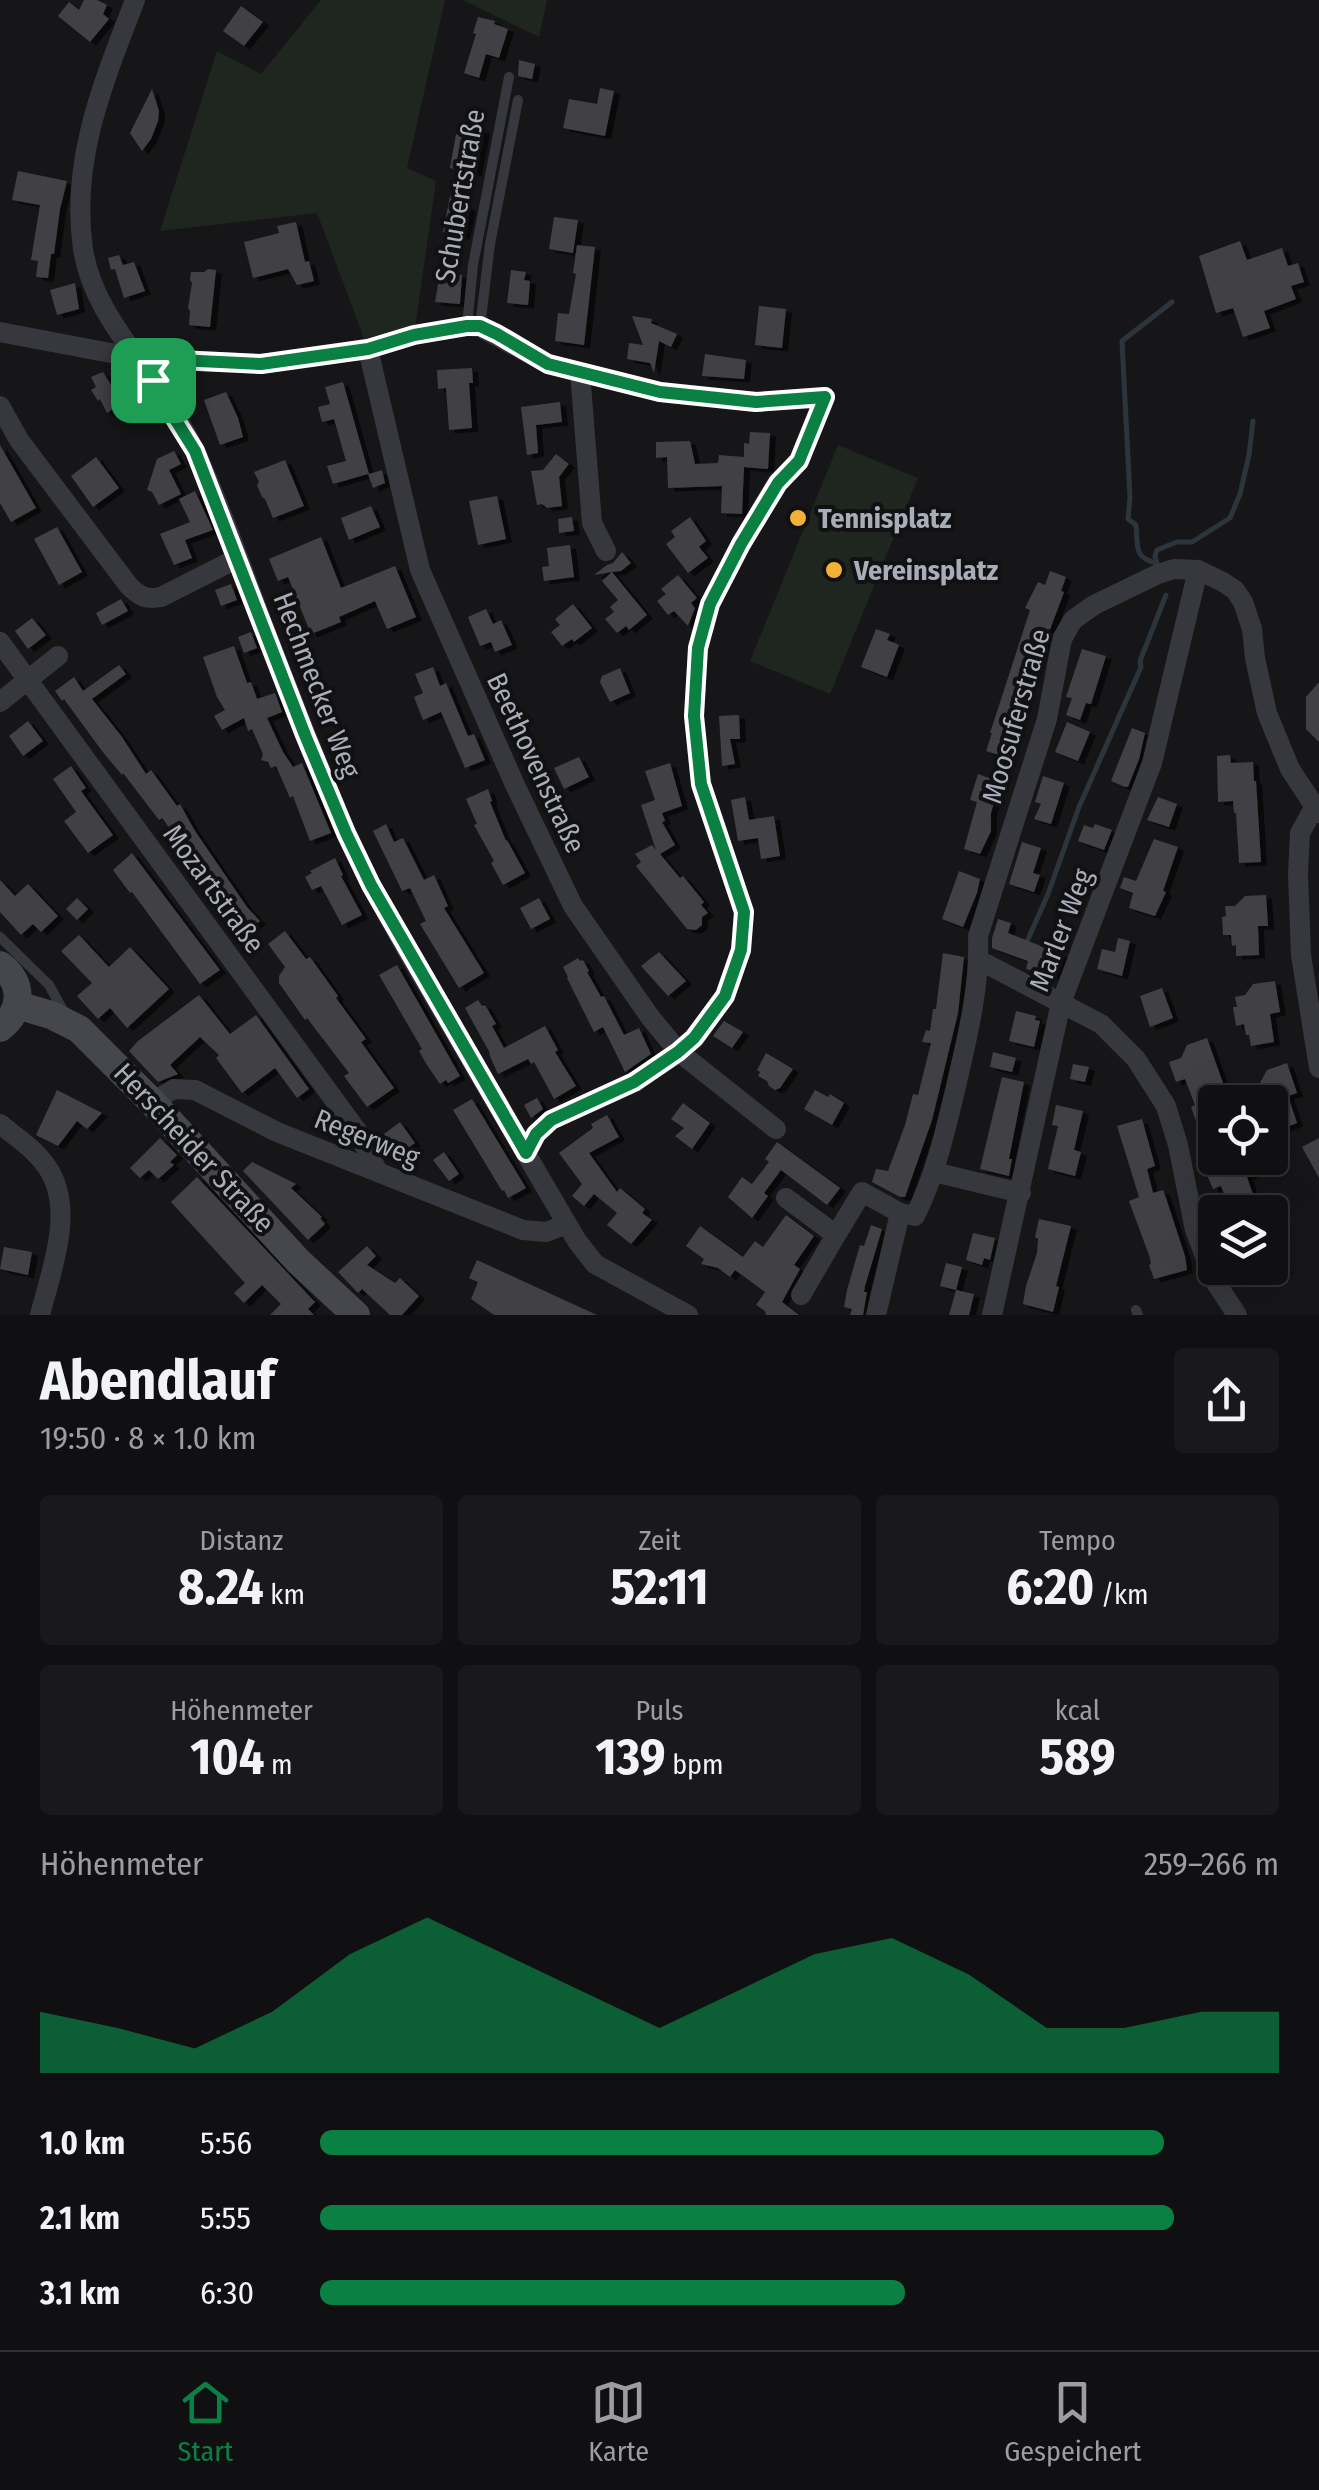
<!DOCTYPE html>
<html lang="de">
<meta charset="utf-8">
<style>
:root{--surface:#101012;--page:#19191b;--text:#f1f3f6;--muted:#9c9d9f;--line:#303032;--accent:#0b8043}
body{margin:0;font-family:"Fira Sans Condensed",sans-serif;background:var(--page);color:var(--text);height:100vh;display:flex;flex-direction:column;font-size:38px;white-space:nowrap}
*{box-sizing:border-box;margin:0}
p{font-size:32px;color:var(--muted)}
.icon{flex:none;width:55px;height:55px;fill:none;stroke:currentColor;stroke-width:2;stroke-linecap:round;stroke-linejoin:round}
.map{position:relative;height:1315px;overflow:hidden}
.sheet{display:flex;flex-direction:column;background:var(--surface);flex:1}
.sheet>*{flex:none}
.buttons{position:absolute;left:1198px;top:1085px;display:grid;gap:20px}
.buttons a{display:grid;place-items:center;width:90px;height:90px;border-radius:10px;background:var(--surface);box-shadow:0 10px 40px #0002,0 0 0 2px var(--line);font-size:50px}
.pin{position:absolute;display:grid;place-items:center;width:85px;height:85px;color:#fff;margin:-42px;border-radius:20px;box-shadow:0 5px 15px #0006}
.round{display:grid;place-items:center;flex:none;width:105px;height:105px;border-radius:10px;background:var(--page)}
.headline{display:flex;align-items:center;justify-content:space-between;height:170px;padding:0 40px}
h1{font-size:55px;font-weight:700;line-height:75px}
.stats{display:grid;grid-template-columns:repeat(3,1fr);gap:15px;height:170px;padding:10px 40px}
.stats div{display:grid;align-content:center;border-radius:10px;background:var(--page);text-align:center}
.stats b{font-size:50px;font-weight:700}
.stats small{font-size:28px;font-weight:400}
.stats p{font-size:28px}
.chart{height:280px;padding:20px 40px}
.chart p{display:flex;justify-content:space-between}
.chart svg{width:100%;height:180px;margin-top:10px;fill:var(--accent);opacity:.7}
ul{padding:0 40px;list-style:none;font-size:32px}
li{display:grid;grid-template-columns:160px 120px 1fr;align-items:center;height:75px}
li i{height:25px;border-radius:12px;background:var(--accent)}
.tabs{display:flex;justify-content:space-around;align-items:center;height:140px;border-top:2px solid var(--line);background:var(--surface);font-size:28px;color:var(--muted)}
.tabs a{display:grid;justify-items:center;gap:5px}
.tabs .active{color:var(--accent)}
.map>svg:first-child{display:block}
.green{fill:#1e261f}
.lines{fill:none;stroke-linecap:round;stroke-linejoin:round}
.stream{stroke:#2c353c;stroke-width:5}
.building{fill:#404145;filter:url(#shadow)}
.lane{stroke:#37383d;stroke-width:10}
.street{stroke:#37383d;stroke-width:20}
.secondary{stroke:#45474d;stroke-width:28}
.route-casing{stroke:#fff;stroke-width:20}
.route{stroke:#0b8043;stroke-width:12}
.poi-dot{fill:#f2b134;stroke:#111113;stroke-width:4}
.labels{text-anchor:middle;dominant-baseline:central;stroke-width:8;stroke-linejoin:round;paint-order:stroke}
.street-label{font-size:28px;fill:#a8adb8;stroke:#111113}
.poi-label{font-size:28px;font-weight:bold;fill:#a8adb8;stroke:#111113;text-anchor:start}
</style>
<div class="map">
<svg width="1319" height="1315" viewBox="0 0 1319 1315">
<defs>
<filter id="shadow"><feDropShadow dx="6" dy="3.5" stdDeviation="0" flood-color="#0009"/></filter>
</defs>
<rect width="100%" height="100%" fill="#161618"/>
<g class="green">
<polygon points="321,0 445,0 407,168 436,181 414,335 368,349 317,213 160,231 217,51 261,74"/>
<polygon points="463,0 547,0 539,37"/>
<polygon points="838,445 918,478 830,694 750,661"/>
</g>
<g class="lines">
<g class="stream">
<path d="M1172 302 1122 341 1130 498 1128 519 1136 525C1138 544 1133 559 1157 563L1155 556 1157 550 1177 542H1192L1230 518 1240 494 1249 455 1253 421"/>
<polyline points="1026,944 1048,894 1079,807 1141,667 1140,661 1166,595"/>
</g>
</g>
<g class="building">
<polygon points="84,0 97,0 107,5 103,14 109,19 90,42 58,16 69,2 79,10"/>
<polygon points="241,6 263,22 244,46 223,31"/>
<polygon points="478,17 495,21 494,24 508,29 499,58 486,54 479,78 464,73 476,34 473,33"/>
<polygon points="519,60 535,64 532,79 518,76"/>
<polygon points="600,88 614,91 605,136 563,128 569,99 597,104"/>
<polygon points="152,89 159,111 158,121 151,139 142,151 130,133"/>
<polygon points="460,126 484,130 476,173 450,168 456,134 459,135"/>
<polygon points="18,171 67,181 60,209 54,254 51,254 48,278 36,277 38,261 31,260 40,205 12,200"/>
<polygon points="450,196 463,198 462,205 470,207 464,236 443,232"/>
<polygon points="554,217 578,220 573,253 549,249"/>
<polygon points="296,222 305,262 309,261 314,281 297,285 288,269 253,278 244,242 279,233 277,226"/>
<polygon points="1240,241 1247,260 1282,248 1288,266 1298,263 1304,282 1291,286 1296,299 1264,311 1270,328 1243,337 1233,308 1216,313 1199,256"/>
<polygon points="577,245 595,247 584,345 555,341 558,313 569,314 576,274 573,273"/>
<polygon points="119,255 123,265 134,262 145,291 124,298 115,269 111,270 108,258"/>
<polygon points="208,269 216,270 210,327 189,325 190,311 188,308 192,283 190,280 191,272 204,272"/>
<polygon points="511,270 526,272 524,280 530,281 528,305 507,303"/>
<polygon points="440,273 462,275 460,304 435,302"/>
<polygon points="75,283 79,309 57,315 50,290"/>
<polygon points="759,306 786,309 782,348 755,345"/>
<polygon points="632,316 652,319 651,323 677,334 671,347 659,341 654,373 650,363 627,359 629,343 643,345"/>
<polygon points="705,354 746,360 744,379 702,376"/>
<polygon points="472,368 473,383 469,383 472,428 449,430 446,388 438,389 437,370"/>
<polygon points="103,372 115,391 131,381 143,403 133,410 126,400 107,413 100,399 98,401 91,390 96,387 91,377"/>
<polygon points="343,382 369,474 382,470 385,483 373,488 368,474 333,484 327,466 346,461 334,419 322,422 318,407 330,404 325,387"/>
<polygon points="226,392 238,418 243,437 220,445 204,400"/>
<polygon points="560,402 562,422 536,425 538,453 527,455 521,407"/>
<polygon points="750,432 770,433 768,469 744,467 742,514 721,513 722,486 668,488 667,457 656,458 656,442 690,441 695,464 718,463 719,455 744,457 744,443 749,444"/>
<polygon points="0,445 36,508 11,522 0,503"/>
<polygon points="174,451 181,464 169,470 181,494 159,505 152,492 147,490 157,459"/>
<polygon points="556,454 569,464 559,477 562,506 547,508 542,504 537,505 531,471 543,470"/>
<polygon points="96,457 119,488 93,507 71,476"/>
<polygon points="285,460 304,506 273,518 265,499 262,497 257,485 259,482 254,472"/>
<polygon points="195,491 213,530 185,540 192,558 174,565 160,534 190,522 179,499"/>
<polygon points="497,496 506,539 478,545 469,501"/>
<polygon points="371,506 380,527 349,540 341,518"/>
<polygon points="572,517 574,531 559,533 558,519"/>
<polygon points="690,517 706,541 699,547 708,558 688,573 666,544 675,537 671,531"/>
<polygon points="57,527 82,572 59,585 34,539"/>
<polygon points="321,537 341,588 395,566 416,617 387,629 375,601 339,617 341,622 311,634 288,577 278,581 269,559"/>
<polygon points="570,545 574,577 544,581 542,567 549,566 547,548"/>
<polygon points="622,552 631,563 621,571 612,572 647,615 629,630 626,626 617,633 605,619 614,612 610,607 618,600 602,581 612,572 594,575 607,565 613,563"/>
<polygon points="1050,571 1066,577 1061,591 1064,592 1036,667 1008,758 986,751 992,733 990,733 1030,610 1025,608 1038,582 1045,585"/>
<polygon points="678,575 697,598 691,603 695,608 688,626 674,611 668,615 657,601 666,594 661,589"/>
<polygon points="231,584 237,600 221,606 215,590"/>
<polygon points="121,599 128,611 102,625 96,613"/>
<polygon points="573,604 592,628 574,642 572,639 562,646 551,632 560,625 555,619"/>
<polygon points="486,609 493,624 501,620 512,645 495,652 491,642 480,646 468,617"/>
<polygon points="32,618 46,635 28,649 15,631"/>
<polygon points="876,629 890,634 887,640 899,645 887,677 861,667"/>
<polygon points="251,632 257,648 244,653 238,637"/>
<polygon points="234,646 247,683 251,682 257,699 275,693 282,712 267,718 283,752 293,767 302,763 331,833 310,841 293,796 290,798 276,766 271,768 268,762 261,760 263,754 252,729 248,731 244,718 222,730 214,716 225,710 217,697 203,657"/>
<polygon points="1082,649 1106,656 1091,704 1086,703 1080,720 1066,715 1072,698 1066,697"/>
<polygon points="119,665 126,674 92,699 122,737 146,774 151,770 177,806 180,804 195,831 247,907 260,921 241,936 188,868 192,866 172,838 174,834 162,818 159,820 123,773 122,775 102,751 64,699 62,701 55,691 74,677 83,691"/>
<polygon points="433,667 440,686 446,683 468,736 474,734 485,760 465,768 441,712 423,720 414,697 423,693 415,674"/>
<polygon points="620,668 630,693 610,702 600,682 602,676"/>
<polygon points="1319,682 1319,742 1306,729 1306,697"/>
<polygon points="739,715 740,739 730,739 735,764 722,766 719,716"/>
<polygon points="28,721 43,741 23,756 9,736"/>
<polygon points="1067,722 1090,732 1078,761 1055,752"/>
<polygon points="1132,728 1145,733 1139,759 1128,787 1125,787 1111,781"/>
<polygon points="1230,755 1231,763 1253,762 1254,781 1256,781 1261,862 1239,863 1236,813 1234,813 1233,801 1218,802 1217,756"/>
<polygon points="579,757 589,777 564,789 554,768"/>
<polygon points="670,763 682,806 662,813 665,821 662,822 675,845 660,854 680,878 683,876 704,902 701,905 708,913 702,917 702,925 696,930 687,929 636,866 641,862 635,854 652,845 656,850 641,805 655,800 645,771"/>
<polygon points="71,766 86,788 81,791 113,835 88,853 64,821 76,812 53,779"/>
<polygon points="978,774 1000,782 991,813 991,831 980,854 964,849 977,802 970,800"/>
<polygon points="1043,776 1064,783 1051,824 1034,819 1041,804 1035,802"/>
<polygon points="488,789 492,801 490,802 506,841 507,840 525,873 503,885 491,863 494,861 474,825 477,824 466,799"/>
<polygon points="745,797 749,820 774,816 780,856 761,859 758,838 738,841 731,800"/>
<polygon points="1158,797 1177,804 1169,827 1147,820"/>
<polygon points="386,824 394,842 403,838 424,880 434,875 448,906 444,908 484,973 459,988 420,924 426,921 410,888 402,891 373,831"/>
<polygon points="1095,824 1112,830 1104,850 1078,841 1084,825 1093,828"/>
<polygon points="1154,839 1178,847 1163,891 1166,892 1155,916 1129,908 1133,893 1120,888 1124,877 1136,881"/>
<polygon points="1022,842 1041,848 1033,873 1040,875 1034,892 1009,884"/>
<polygon points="132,853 220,970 200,984 132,892 130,893 113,870"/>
<polygon points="335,858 343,875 341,876 362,915 342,925 321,886 312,890 305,877 312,873 310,871"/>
<polygon points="959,871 980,879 977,893 963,927 942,919"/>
<polygon points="0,880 15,896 28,884 58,916 41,932 33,924 21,935 0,912"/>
<polygon points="1266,895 1268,926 1258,926 1259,955 1236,956 1236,945 1232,946 1231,935 1223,935 1222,917 1226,916 1225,906 1235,906 1245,896"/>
<polygon points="77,898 88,909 77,920 66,909"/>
<polygon points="539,898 550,919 531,929 520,908"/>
<polygon points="998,919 1011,923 1008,933 1064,955 1056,977 1026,969 1028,961 992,948 992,938"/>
<polygon points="285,931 306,959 310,957 338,996 336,998 366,1039 361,1042 394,1088 367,1107 344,1076 349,1073 307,1018 305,1020 279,983 279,976 285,967 268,944"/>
<polygon points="79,935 109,967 130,947 169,989 127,1028 110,1008 98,1019 77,996 92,983 61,951"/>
<polygon points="1118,938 1130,941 1122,976 1097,969 1102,949 1115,952"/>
<polygon points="659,952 686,981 668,996 641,966"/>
<polygon points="943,953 964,957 958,1013 932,1120 905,1197 900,1197 872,1182 876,1169 888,1171 905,1125 913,1094 918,1095 931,1043 922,1042 926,1030 930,1031 933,1009 936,1009"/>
<polygon points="578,958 580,961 583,960 589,971 587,972 601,997 604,996 624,1035 639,1028 651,1054 625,1072 603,1027 594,1032 567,978 568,977 563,967"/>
<polygon points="397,965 460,1076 448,1083 446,1080 440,1084 427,1065 419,1051 422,1049 379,975"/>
<polygon points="1275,981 1280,1012 1270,1014 1274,1042 1251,1046 1249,1035 1246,1035 1244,1024 1236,1026 1233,1007 1237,1007 1235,997 1245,995 1253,984"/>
<polygon points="1162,988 1173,1018 1150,1027 1140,996"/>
<polygon points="199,995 230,1034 256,1015 309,1089 297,1098 275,1068 242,1093 216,1058 219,1055 200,1037 170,1065 178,1074 158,1082 129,1051 138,1041"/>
<polygon points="478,1000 482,1006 485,1005 496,1024 492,1026 504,1048 545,1026 558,1050 555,1052 576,1086 554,1099 534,1062 531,1064 528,1059 498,1074 489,1054 490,1053 465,1008"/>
<polygon points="1016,1011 1036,1016 1035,1020 1040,1021 1034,1047 1009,1041"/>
<polygon points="724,1021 743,1032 732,1048 713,1036"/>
<polygon points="1207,1038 1224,1086 1229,1084 1232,1092 1260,1083 1267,1070 1287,1063 1297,1093 1288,1096 1297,1123 1276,1131 1270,1115 1270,1102 1215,1102 1215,1158 1248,1158 1254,1174 1247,1177 1256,1203 1235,1211 1232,1203 1228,1204 1221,1186 1213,1189 1205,1170 1212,1167 1191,1107 1195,1105 1185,1079 1176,1082 1169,1062 1181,1058 1187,1045"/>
<polygon points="993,1052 1016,1058 1012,1072 990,1067"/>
<polygon points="766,1053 793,1069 780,1088 775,1090 769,1086 767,1081 758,1076 760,1072 757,1070"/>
<polygon points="1073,1064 1089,1067 1085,1082 1070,1079"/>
<polygon points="1002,1077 1024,1082 1009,1159 1012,1159 1009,1176 980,1169"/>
<polygon points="57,1090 102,1113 87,1129 77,1121 58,1146 36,1135"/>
<polygon points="815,1090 828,1097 830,1094 844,1103 832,1125 804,1109"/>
<polygon points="537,1098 543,1109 531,1118 524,1105"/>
<polygon points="472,1099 526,1188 508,1198 504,1190 502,1191 453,1110"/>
<polygon points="683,1103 710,1123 692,1149 675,1136 684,1128 671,1119"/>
<polygon points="1056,1105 1083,1111 1074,1150 1081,1152 1075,1176 1048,1169 1058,1126 1052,1125"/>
<polygon points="607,1115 619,1137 589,1153 617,1192 620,1188 645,1209 642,1213 652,1220 631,1244 607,1225 617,1213 594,1194 584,1206 572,1196 582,1184 559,1153 593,1128 591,1124"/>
<polygon points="1142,1119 1155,1166 1147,1169 1153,1193 1163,1190 1166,1198 1185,1256 1187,1270 1154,1279 1149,1265 1151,1264 1150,1258 1129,1201 1139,1197 1117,1126"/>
<polygon points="400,1122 415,1143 399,1155 384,1134"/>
<polygon points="160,1138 177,1155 170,1162 174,1165 158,1179 149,1170 140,1178 130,1168"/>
<polygon points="1319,1138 1319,1178 1302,1147"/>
<polygon points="777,1142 840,1188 827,1205 781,1170 764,1193 768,1196 752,1218 728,1197 742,1177 752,1184 769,1162 765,1159"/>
<polygon points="444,1152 459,1174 449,1181 433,1160"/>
<polygon points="252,1162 296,1184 291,1188 322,1217 320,1218 325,1224 308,1240 243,1171"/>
<polygon points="197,1177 315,1302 308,1309 314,1315 270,1315 281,1304 262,1285 244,1303 234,1293 245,1283 171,1202"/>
<polygon points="786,1215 814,1236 794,1265 800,1269 782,1302 799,1315 766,1315 765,1311 756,1305 765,1292 735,1270 730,1277 718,1268 701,1264 704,1259 686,1246 700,1226 743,1257 755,1241 763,1247"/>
<polygon points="1039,1219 1071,1226 1056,1286 1059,1287 1053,1312 1023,1304 1026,1286 1037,1253 1038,1239 1035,1237"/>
<polygon points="871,1225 882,1229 865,1286 864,1292 867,1292 863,1315 850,1315 852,1309 844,1307 847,1290 860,1245 864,1246"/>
<polygon points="973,1233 995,1238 990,1260 984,1258 982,1265 966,1260"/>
<polygon points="367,1246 376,1256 367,1265 395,1283 400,1278 419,1296 402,1315 390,1315 362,1289 358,1293 338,1272"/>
<polygon points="4,1247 32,1252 28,1275 0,1269"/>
<polygon points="477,1260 597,1315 494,1315 471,1299 478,1282 469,1278"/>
<polygon points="946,1263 962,1267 956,1290 974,1294 969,1315 949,1315 956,1290 940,1286"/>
<polygon points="1249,1268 1288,1268 1288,1269 1254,1281"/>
</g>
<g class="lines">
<g class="lane">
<polyline points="467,326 473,265 509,77"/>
<polyline points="480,327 490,244 518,100"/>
<polyline points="0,937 49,985 65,1014"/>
<polyline points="1136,1310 1138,1315"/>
</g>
<g class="street">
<path d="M135 0C104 81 70 160 83 249 91 299 121 335 149 375 166 399 183 426 196 453 221 507 241 566 262 622 289 693 317 763 346 833L371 885 408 952 577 1241 595 1264 688 1315"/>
<polyline points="0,332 137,358 261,364 368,349 414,335 467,326 480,327 548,364 660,392 756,402 825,397 799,461 777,483 741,544 710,604 698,648 694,716 701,785 744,911 741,950 725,996 695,1038 679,1052 635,1082 551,1120 536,1134 526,1153"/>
<polyline points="368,349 420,570 515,785 573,906 650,1017 679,1052 776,1129"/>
<polyline points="580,372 592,523 606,551"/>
<path d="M0 406 19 440 129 586C139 596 146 600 161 597L238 558"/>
<polyline points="0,642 357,1131 378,1172"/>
<polyline points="0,702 58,656"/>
<polyline points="1315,806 1300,833 1298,874 1301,955 1319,1068"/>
<polyline points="979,960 1101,1024 1136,1059 1166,1106 1178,1145 1195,1230 1214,1280 1237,1315"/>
<polyline points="152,1102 174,1089 195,1090 277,1132 523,1230 546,1232 567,1224"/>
<path d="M0 1124C17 1138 35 1149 47 1167 76 1209 51 1271 40 1315"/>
<polyline points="934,1172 1021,1193"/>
<polyline points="786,1198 836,1235 801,1295"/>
<path d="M900 1213 915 1216C936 1174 946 1128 957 1082 968 1034 980 986 978 936L1047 719 1062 639 1073 620 1094 605 1158 574 1174 569 1198 570 1223 582 1235 590 1243 602 1252 629 1255 658 1267 713 1290 769 1319 813"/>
<polyline points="836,1235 862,1192 900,1213 876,1315"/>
<polyline points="992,1315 1061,1003 1152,763 1198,570"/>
</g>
<g class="secondary">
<path d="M0 965C24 982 23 1011 0 1028"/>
<polyline points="17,1005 51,1015 79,1029 152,1102 298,1261 356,1315"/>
</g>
</g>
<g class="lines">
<defs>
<polygon id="route" points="467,326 480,326 497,334 548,364 660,392 756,402 825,397 799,461 778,483 741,544 710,604 698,648 694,716 701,784 744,912 741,950 725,996 694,1038 678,1052 634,1082 551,1120 536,1134 526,1153 371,885 346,833 305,735 195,451 137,358 261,364 368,349 414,335"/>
</defs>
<use href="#route" class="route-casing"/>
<use href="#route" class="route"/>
</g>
<g class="poi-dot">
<circle cx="798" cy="518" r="10"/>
<circle cx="834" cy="570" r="10"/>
</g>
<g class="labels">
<g class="street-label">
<text transform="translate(460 196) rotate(-80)">Schubertstraße</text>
<text transform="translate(317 685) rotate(69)">Hechmecker Weg</text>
<text transform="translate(1016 716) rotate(-74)">Moosuferstraße</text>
<text transform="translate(536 763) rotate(65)">Beethovenstraße</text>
<text transform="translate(214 889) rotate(54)">Mozartstraße</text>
<text transform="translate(1061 930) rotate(-69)">Marler Weg</text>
<text transform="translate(367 1138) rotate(22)">Regerweg</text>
<text transform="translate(194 1148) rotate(47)">Herscheider Straße</text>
</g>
<g class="poi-label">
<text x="818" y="518">Tennisplatz</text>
<text x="854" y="570">Vereinsplatz</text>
</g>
</g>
</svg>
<div class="buttons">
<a><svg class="icon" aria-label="locate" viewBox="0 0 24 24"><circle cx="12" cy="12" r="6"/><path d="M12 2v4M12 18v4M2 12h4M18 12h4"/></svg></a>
<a><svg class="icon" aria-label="layers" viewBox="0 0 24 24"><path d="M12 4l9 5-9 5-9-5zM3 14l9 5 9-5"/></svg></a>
</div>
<div class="pin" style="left:153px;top:380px;background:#1e9e55"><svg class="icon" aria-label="arrive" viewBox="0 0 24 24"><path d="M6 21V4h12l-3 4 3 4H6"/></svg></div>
</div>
<section class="sheet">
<div class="headline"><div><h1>Abendlauf</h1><p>19:50 · 8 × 1.0 km</p></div><a class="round"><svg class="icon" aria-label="share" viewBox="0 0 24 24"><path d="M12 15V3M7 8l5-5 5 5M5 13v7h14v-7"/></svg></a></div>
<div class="stats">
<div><p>Distanz</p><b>8.24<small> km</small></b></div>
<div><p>Zeit</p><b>52:11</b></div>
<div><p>Tempo</p><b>6:20<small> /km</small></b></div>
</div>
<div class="stats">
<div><p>Höhenmeter</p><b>104<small> m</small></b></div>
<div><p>Puls</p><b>139<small> bpm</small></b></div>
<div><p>kcal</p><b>589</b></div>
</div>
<div class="chart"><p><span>Höhenmeter</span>259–266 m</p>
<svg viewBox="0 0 160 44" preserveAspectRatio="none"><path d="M0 44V29L10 33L20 38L30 29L40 15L50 6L60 15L70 24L80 33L90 24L100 15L110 11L120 20L130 33L140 33L150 29L160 29V44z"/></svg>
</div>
<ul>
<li><b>1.0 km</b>5:56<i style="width:88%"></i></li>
<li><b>2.1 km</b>5:55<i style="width:89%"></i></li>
<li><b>3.1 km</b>6:30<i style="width:61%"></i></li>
</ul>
</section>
<nav class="tabs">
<a class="active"><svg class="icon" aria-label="home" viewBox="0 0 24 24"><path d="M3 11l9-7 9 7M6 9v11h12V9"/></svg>Start</a>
<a><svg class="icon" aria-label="map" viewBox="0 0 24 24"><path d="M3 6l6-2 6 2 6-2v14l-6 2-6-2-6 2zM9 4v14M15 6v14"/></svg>Karte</a>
<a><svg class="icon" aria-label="saved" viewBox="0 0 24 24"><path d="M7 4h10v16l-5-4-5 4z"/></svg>Gespeichert</a>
</nav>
